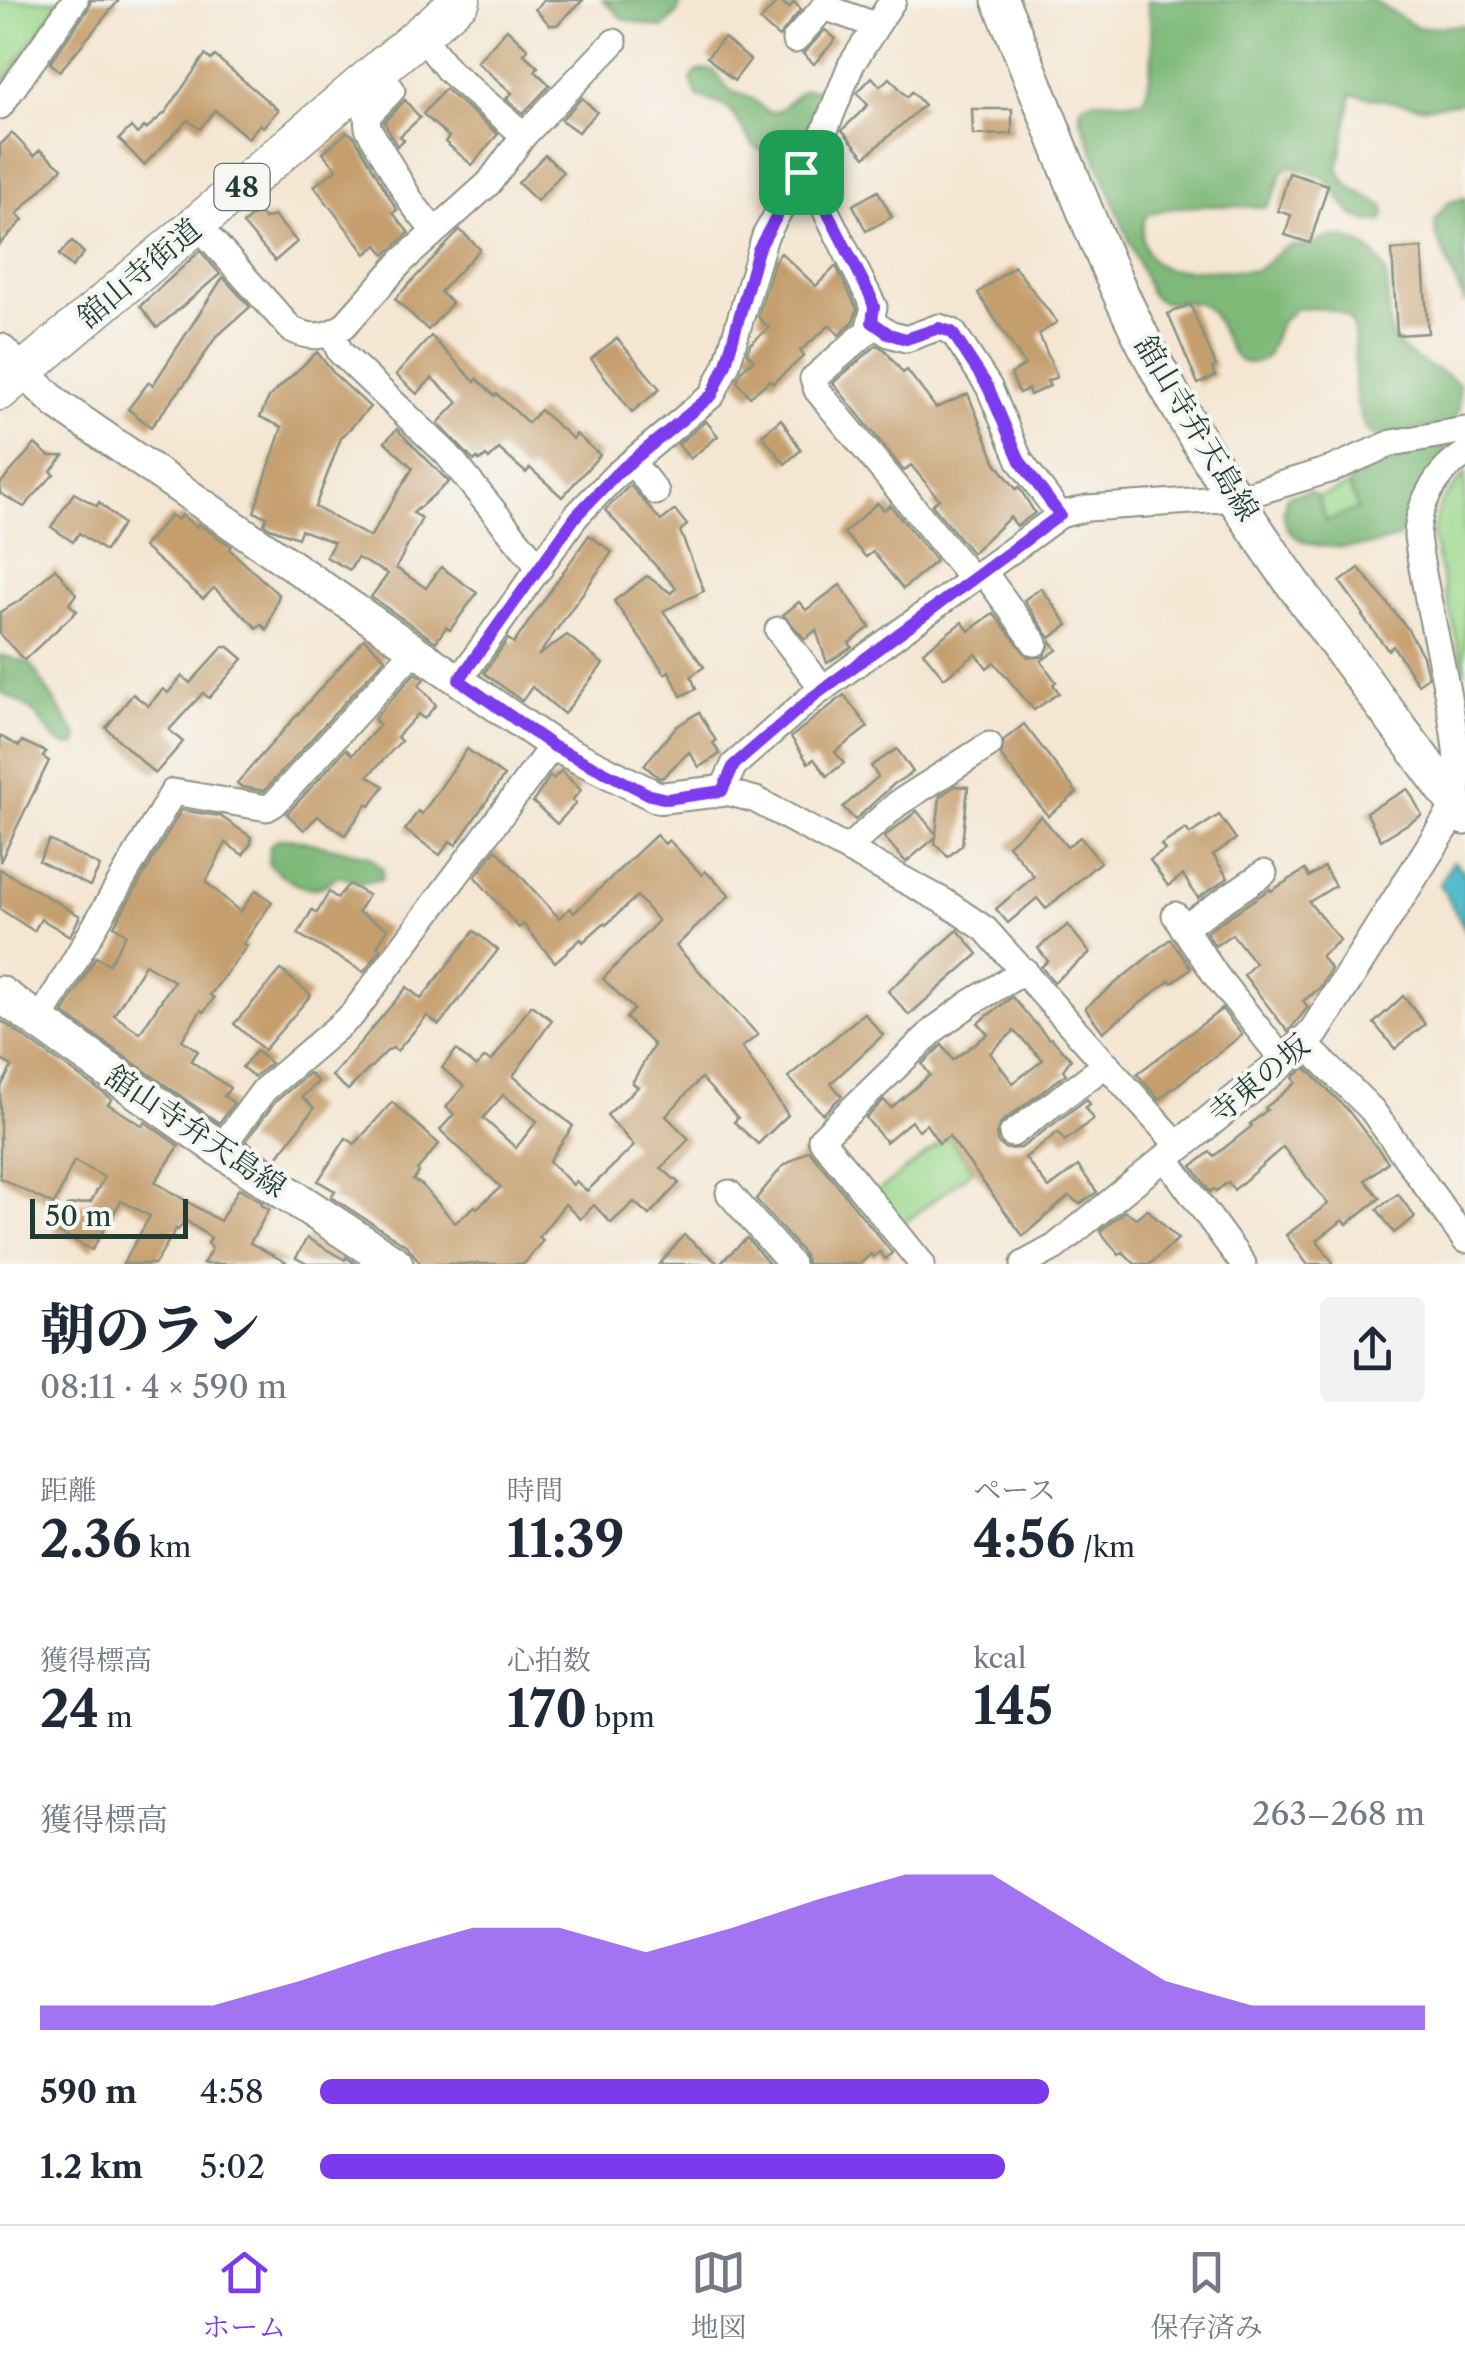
<!DOCTYPE html>
<html lang="ja">
<meta charset="utf-8">
<style>
:root{--surface:#fff;--page:#f2f2f3;--text:#1f2937;--muted:#747a83;--line:#e0e1e3;--accent:#7c3aed}
body{margin:0;font-family:"Libre Caslon Text","Noto Serif JP",serif;background:var(--page);color:var(--text);height:100vh;display:flex;flex-direction:column;font-size:38px;white-space:nowrap}
*{box-sizing:border-box;margin:0}
p{font-size:32px;color:var(--muted)}
.icon{flex:none;width:55px;height:55px;fill:none;stroke:currentColor;stroke-width:2;stroke-linecap:round;stroke-linejoin:round}
.map{position:relative;height:1264px;overflow:hidden}
.sheet{display:flex;flex-direction:column;background:var(--surface);flex:1}
.sheet>*{flex:none}
.scale{position:absolute;left:30px;bottom:25px;width:158px;box-sizing:border-box;padding-left:10px;border:5px solid #1f3d34;border-top:0;font-size:28px;line-height:35px;white-space:nowrap;color:#1f3d34;-webkit-text-stroke:8px #f6f6f2;paint-order:stroke}
.pin{position:absolute;display:grid;place-items:center;width:85px;height:85px;color:#fff;margin:-42px;border-radius:20px;box-shadow:0 5px 15px #0006}
.round{display:grid;place-items:center;flex:none;width:105px;height:105px;border-radius:10px;background:var(--page)}
.headline{display:flex;align-items:center;justify-content:space-between;height:170px;padding:0 40px}
h1{font-size:55px;font-weight:800;line-height:75px}
.figures{display:grid;grid-template-columns:repeat(3,1fr);gap:15px;height:170px;padding:10px 40px}
.figures div{display:grid;align-content:center}
.figures b{font-size:50px;font-weight:800}
.figures small{font-size:28px;font-weight:400}
.figures p{font-size:28px}
.chart{height:280px;padding:20px 40px}
.chart p{display:flex;justify-content:space-between}
.chart svg{width:100%;height:180px;margin-top:10px;fill:var(--accent);opacity:.7}
ul{padding:0 40px;list-style:none;font-size:32px}
li{display:grid;grid-template-columns:160px 120px 1fr;align-items:center;height:75px}
li i{height:25px;border-radius:12px;background:var(--accent)}
.tab-bar{display:flex;justify-content:space-around;align-items:center;height:140px;border-top:2px solid var(--line);background:var(--surface);font-size:28px;color:var(--muted)}
.tab-bar a{display:grid;justify-items:center;gap:5px}
.tab-bar .selected{color:var(--accent)}
.map>svg:first-child{display:block}
.green{fill:#9dd98d;stroke:#5e8b60;stroke-width:2.5}
.forest{fill:#7eb978;stroke:#4e7b56;stroke-width:2.5}
.water{fill:#52bdcd;stroke:#387d80;stroke-width:2.5}
.building{fill:#c59e6d;fill-rule:evenodd}
.lines{fill:none;stroke-linecap:round;stroke-linejoin:round}
.minor-casing{stroke:#8a9283;stroke-width:29}
.tertiary-casing{stroke:#8a9283;stroke-width:34}
.secondary-casing{stroke:#8a9283;stroke-width:39}
.primary-casing{stroke:#8a9283;stroke-width:41}
.minor{stroke:#fff;stroke-width:25}
.tertiary{stroke:#fff;stroke-width:30}
.secondary{stroke:#fff;stroke-width:35}
.primary{stroke:#fff;stroke-width:38}
.route-casing{stroke:#fff;stroke-width:20}
.route{stroke:#7c3aed;stroke-width:12}
.labels{text-anchor:middle;dominant-baseline:central;stroke-width:8;stroke-linejoin:round;paint-order:stroke}
.shield{fill:#f6f6f2;stroke:#60746d;stroke-width:2.5}
.shield-label{font-size:28px;font-weight:bold;fill:#1f3d34}
.street-label{font-size:30px;fill:#1f3d34;stroke:#f6f6f2}
</style>
<div class="map">
<svg width="1465" height="1264" viewBox="0 0 1465 1264">
<rect width="100%" height="100%" fill="#f6f6f2"/>
<filter id="ink" filterUnits="userSpaceOnUse"><feTurbulence type="fractalNoise" baseFrequency=".01" numOctaves="2"/><feDisplacementMap in="SourceGraphic" scale="20" xChannelSelector="R" yChannelSelector="G"/><feConvolveMatrix kernelMatrix="1 2 1 2 8 2 1 2 1" color-interpolation-filters="sRGB"/></filter>
<filter id="wash" filterUnits="userSpaceOnUse"><feTurbulence type="fractalNoise" baseFrequency=".0048" numOctaves="4" result="noise"/><feDisplacementMap in="SourceGraphic" scale="40" xChannelSelector="R" yChannelSelector="G"/><feGaussianBlur stdDeviation="2.25" result="paint"/><feColorMatrix in="noise" values="0 0 0 0 0 0 0 0 0 0 0 0 0 0 0 0 0 1.4 0 .05"/><feComposite in="paint" operator="in"/></filter>
<g filter="url(#wash)">
<rect width="100%" height="100%" fill="#f4e6d2"/>
<g class="green">
<polygon points="0,0 61,0 0,87"/>
<polygon points="1465,473 1465,674 1432,535 1440,505"/>
<polygon points="1349,486 1358,510 1326,521 1318,497"/>
<polygon points="948,1137 973,1170 899,1227 874,1194"/>
</g>
<g class="forest">
<polygon points="603,0 682,0 677,13 663,28 623,19"/>
<path d="M1147 0H1372L1418 28 1465 25V102L1422 107 1352 94 1338 169C1345 190 1366 194 1383 206L1385 214 1382 221C1349 225 1343 202 1328 179L1289 166C1275 176 1280 196 1266 207 1228 206 1183 202 1146 215 1137 236 1145 262 1167 269L1251 271C1268 268 1273 252 1288 247 1295 245 1304 246 1311 245 1316 244 1320 240 1325 239 1354 233 1383 253 1387 282 1389 300 1385 326 1396 342 1413 364 1440 367 1459 384V410L1452 424 1380 437 1370 434C1342 396 1364 339 1349 319 1339 306 1310 308 1295 309L1280 323 1266 358C1226 378 1229 330 1208 309 1190 292 1168 314 1150 293L1080 118 1081 105C1101 93 1123 107 1144 99 1156 66 1153 34 1147 0Z"/>
<path d="M703 70H713L731 91 753 99 767 112H777L804 89 820 90 823 97C818 125 787 176 754 146 743 135 740 118 726 107 718 102 706 100 697 96L691 80 696 72Z"/>
<polygon points="1465,198 1465,304 1436,233 1435,221 1447,203"/>
<path d="M1447 443 1446 453 1398 538C1363 551 1265 560 1287 496L1309 491 1318 497 1326 521 1358 509 1349 486V471L1394 449Z"/>
<path d="M0 655 30 663 79 739 76 745C55 750 47 726 34 713 25 704 12 698 0 692Z"/>
<path d="M289 838 369 856 383 870 382 879 362 883 338 876C333 879 329 883 323 886 304 894 280 876 268 863L270 845 278 839Z"/>
</g>
<polygon class="water" points="1453,861 1465,872 1465,929 1440,884"/>
<g id="blocks">
<g class="building">
<polygon points="91,0 119,0 60,71 50,63 88,9"/>
<polygon points="544,0 583,0 557,25 550,25 535,9"/>
<polygon points="779,0 789,8 794,2 801,9 779,37 760,21"/>
<polygon points="507,29 528,49 524,54 538,67 535,71 550,85 523,113 506,99 512,93 477,62"/>
<polygon points="825,30 836,39 814,64 803,54"/>
<polygon points="724,38 750,60 734,81 707,57"/>
<polygon points="205,55 211,60 215,56 278,110 263,127 260,124 248,138 215,110 200,129 188,120 144,165 119,139 131,127 137,134 144,127 146,129 166,112"/>
<polygon points="872,77 880,86 890,78 907,97 912,92 924,105 865,157 842,130 868,105 857,93"/>
<polygon points="445,89 498,134 472,165 445,142 449,137 423,114"/>
<polygon points="582,98 597,112 578,132 561,120"/>
<polygon points="405,100 420,118 400,136 404,140 397,146 384,122"/>
<polygon points="972,109 1012,109 1012,134 973,135"/>
<polygon points="347,132 354,136 397,210 393,213 409,233 385,255 377,245 366,254 314,186 337,169 323,153"/>
<polygon points="12,133 34,156 40,150 62,168 17,214 23,220 0,244 0,145"/>
<polygon points="545,155 563,172 537,201 518,183"/>
<polygon points="1289,173 1328,185 1310,243 1285,235 1291,215 1278,211"/>
<polygon points="878,191 892,217 866,231 853,205"/>
<polygon points="258,211 264,219 274,216 297,242 275,261 243,224"/>
<polygon points="460,230 480,249 440,292 452,303 428,330 395,299"/>
<polygon points="72,241 84,253 72,267 59,255"/>
<polygon points="1422,248 1428,333 1397,335 1392,250"/>
<polygon points="200,251 220,274 157,328 140,306"/>
<polygon points="781,253 816,286 836,266 857,309 853,322 839,335 830,325 800,351 804,356 773,383 770,380 750,397 737,381 742,370 754,360 747,353 750,344 769,328 758,317 775,260"/>
<polygon points="1014,266 1057,322 1039,334 1057,377 1047,381 1050,386 1030,395 1028,389 1019,393 1011,374 1025,365 978,293"/>
<polygon points="223,277 250,307 215,338 190,377 151,427 128,409 149,382 153,385"/>
<polygon points="1190,304 1216,366 1212,368 1215,376 1198,384 1168,314"/>
<polygon points="431,336 475,382 477,379 495,396 497,394 528,423 540,410 573,439 576,434 600,455 562,497 530,468 526,473 499,449 489,459 486,456 480,461 477,458 474,461 438,423 458,402 432,378 417,394 396,375"/>
<polygon points="617,338 660,389 632,412 591,359"/>
<polygon points="877,345 885,350 903,373 907,370 936,408 968,394 996,463 1016,489 1019,487 1035,513 1017,526 1010,517 972,553 932,505 939,499 911,465 904,471 833,383"/>
<polygon points="317,352 335,375 370,407 341,438 315,507 370,537 413,468 385,442 397,429 449,482 413,513 422,518 396,568 426,588 441,567 477,593 450,630 446,627 436,642 371,597 388,574 357,558 350,570 326,557 334,542 301,530 298,538 270,528 264,524 267,517 254,512 282,427 260,417 269,397"/>
<polygon points="781,419 801,450 785,464 762,435"/>
<polygon points="706,421 718,436 690,459 678,444"/>
<polygon points="35,444 49,456 64,456 51,471 54,474 24,507 0,493 0,484"/>
<polygon points="630,485 661,521 675,510 687,525 680,531 704,591 663,611 704,667 691,676 696,689 681,696 669,671 665,674 614,601 647,576 671,593 676,588 605,510"/>
<polygon points="74,493 97,506 99,502 123,524 105,551 79,533 73,542 51,527"/>
<polygon points="877,503 884,510 890,505 936,561 903,589 873,552 866,557 844,533"/>
<polygon points="171,515 177,520 182,515 196,527 198,524 231,546 229,549 279,595 267,630 261,624 257,628 214,588 203,599 143,547"/>
<polygon points="589,535 612,552 538,656 567,635 603,664 564,714 532,687 522,701 484,673 508,639 514,643"/>
<polygon points="55,568 76,594 69,604 77,611 24,660 0,634 0,612 21,600"/>
<polygon points="1359,568 1407,628 1423,656 1428,677 1418,684 1393,646 1388,650 1362,616 1364,615 1340,582"/>
<polygon points="840,585 870,627 849,643 852,647 827,663 816,630 805,639 783,615 799,602 806,610"/>
<polygon points="1041,588 1068,625 1050,638 1024,600"/>
<polygon points="993,613 1028,657 1044,657 1051,641 1057,650 1041,661 1056,682 1053,684 1059,693 1034,710 994,662 987,668 976,654 944,678 923,652 962,622 969,631"/>
<polygon points="364,639 385,658 264,791 242,787 237,783"/>
<polygon points="223,647 229,647 243,659 209,698 203,693 169,730 183,742 155,774 106,728 133,694 148,706 163,689 168,693 182,676 190,683"/>
<polygon points="415,673 424,679 419,685 436,705 424,719 418,714 397,737 401,741 368,776 384,786 370,806 367,804 345,835 318,816 304,830 287,814 346,749 352,755 380,725 374,719"/>
<polygon points="844,695 868,727 835,752 844,763 827,776 814,759 808,763 791,737"/>
<polygon points="699,712 716,741 713,743 720,754 699,767 689,752 662,778 658,777 644,765 676,727"/>
<polygon points="1024,724 1077,793 1048,816 1001,756 1004,740"/>
<polygon points="0,736 19,746 22,741 46,752 43,757 49,761 0,862"/>
<polygon points="467,749 504,776 456,845 450,841 440,855 405,830 418,811 422,814"/>
<polygon points="897,749 913,772 894,784 855,820 843,807 878,777 871,766"/>
<polygon points="561,771 581,790 572,800 576,803 557,824 533,802 550,776 553,779"/>
<polygon points="955,786 968,787 962,845 948,857 935,843 936,837 906,862 884,837 917,811 936,834 940,796"/>
<polygon points="1408,789 1422,815 1381,840 1366,812"/>
<path d="M181 810 220 816 251 837V843L243 855 226 843 206 882 240 912 256 890 272 902 243 944 247 946 210 995 214 998 204 1012 201 1010 182 1040 198 1051 191 1061 230 1088 224 1096 234 1103 219 1123 63 1013 96 957 109 964 126 934 114 926ZM145 964 174 981 140 1033 114 1015Z"/>
<polygon points="1219,815 1236,839 1213,855 1228,878 1198,898 1183,875 1168,886 1150,860 1165,850 1161,845 1186,829 1190,834"/>
<polygon points="1041,816 1067,847 1080,837 1100,862 1046,909 1037,898 1008,923 996,909 1034,876 1008,845"/>
<path d="M656 835 665 844 669 840 702 875 705 871 730 895 676 946 758 1035 742 1047 788 1115 758 1144 734 1122 738 1118 701 1078 666 1116 689 1139 661 1168 679 1183 649 1215 634 1202 611 1223 594 1205 580 1219 565 1204 539 1237 543 1240 524 1264H421L407 1246 331 1197 335 1191 318 1181 346 1138 355 1144 392 1102 439 1144 417 1170 419 1172 413 1180 422 1185 455 1223 475 1206 477 1208 501 1187 440 1130 454 1114 446 1107 464 1086 442 1068 456 1050 476 1067 484 1058 492 1061 531 1005 552 1020 513 1076 573 1126 549 1161 573 1185 576 1181 587 1191 634 1146 607 1115 638 1087 632 1083 654 1045 626 1018 634 1009 603 979 658 921 637 896 606 925 604 923 583 942 581 939 555 962 523 924 519 928 475 877 496 849 559 918 570 908 574 913ZM503 1095 537 1121 516 1148 483 1118Z"/>
<polygon points="49,840 100,866 90,886 39,861"/>
<polygon points="1324,867 1335,886 1309,902 1340,940 1321,956 1331,969 1320,988 1303,1001 1308,1007 1288,1032 1244,975 1255,963 1232,934 1215,946 1206,932 1270,889 1271,891 1305,870 1309,877"/>
<polygon points="0,869 80,916 70,936 41,919 34,931 0,909"/>
<polygon points="349,884 368,895 358,912 388,929 377,946 381,949 364,972 298,934 312,910 317,913 329,892 337,898"/>
<polygon points="1068,925 1090,953 1054,982 1041,967 1048,961 1038,948"/>
<polygon points="958,930 978,954 909,1015 888,991"/>
<polygon points="474,931 498,950 439,1025 427,1016 397,1051 393,1048 388,1050 348,1090 332,1076 407,987 421,999"/>
<polygon points="1170,939 1191,968 1172,983 1170,980 1103,1032 1085,1008"/>
<polygon points="281,970 311,995 264,1050 234,1024"/>
<polygon points="1403,996 1425,1024 1395,1049 1374,1023"/>
<path d="M1012 997 1049 1039 1051 1038 1071 1059 1063 1070 1066 1074 1002 1122 996 1135 998 1143 1006 1149 1021 1148 1087 1099 1090 1104 1085 1108 1093 1119 1065 1141 1058 1132 1025 1158 1049 1188 1078 1166 1097 1192 1080 1204 1069 1196 1023 1236 949 1136 939 1143 926 1124 919 1130 911 1121 886 1142 866 1118 884 1100 891 1108 930 1075 922 1064 942 1045 953 1060 988 1034 978 1023ZM1014 1031 1043 1060 1013 1083 990 1053Z"/>
<polygon points="1222,1009 1242,1035 1159,1099 1137,1074"/>
<polygon points="864,1013 883,1035 831,1083 842,1096 823,1114 788,1077"/>
<polygon points="0,1020 112,1099 108,1104 143,1126 145,1122 179,1146 155,1182 220,1221 239,1188 262,1202 261,1205 269,1209 250,1243 289,1264 203,1264 212,1248 208,1243 211,1238 185,1220 178,1230 176,1229 155,1264 123,1264 150,1216 121,1201 92,1250 54,1230 67,1206 91,1202 104,1177 74,1161 54,1205 0,1178 0,1089 12,1066 0,1059"/>
<polygon points="256,1051 271,1063 254,1077 242,1067"/>
<polygon points="1305,1067 1347,1109 1388,1162 1365,1180 1380,1198 1347,1224 1343,1220 1317,1240 1334,1264 1307,1264 1286,1235 1328,1204 1283,1147 1234,1190 1228,1182 1216,1191 1214,1189 1210,1192 1192,1166 1210,1152 1214,1156 1252,1126 1250,1124 1267,1110 1265,1108 1296,1083 1293,1078"/>
<polygon points="309,1073 318,1082 302,1097 314,1108 275,1160 246,1141 276,1101"/>
<polygon points="809,1150 892,1253 885,1259 880,1252 873,1257 871,1254 860,1264 807,1264 803,1253 756,1199 782,1167"/>
<polygon points="1398,1194 1415,1217 1394,1233 1377,1209"/>
<polygon points="1147,1209 1178,1239 1150,1264 1135,1264 1123,1252 1119,1255 1100,1231 1125,1211 1136,1218"/>
<polygon points="684,1235 719,1264 747,1238 769,1264 660,1264"/>
<polygon points="307,1238 345,1260 346,1257 356,1264 307,1264 296,1258"/>
</g>
</g>
</g>
<g filter="url(#ink)">
<use href="#blocks" fill-opacity="0" stroke="#8a9283" stroke-width="2.5"/>
<g class="lines">
<defs>
<g id="minor">
<polyline points="421,35 449,71 524,135"/>
<polyline points="795,40 824,7 875,25"/>
<polyline points="378,71 392,90 367,116 368,128 412,203 434,231"/>
<polyline points="0,106 75,0"/>
<polyline points="801,172 812,183 874,307 868,331 813,379 817,390 972,579"/>
<path d="M198 225 291 329C310 339 325 338 344 326L402 261 489 183 524 135 614 42"/>
<polyline points="872,322 889,334 906,339 939,327 953,332 989,387 1020,461 1060,515"/>
<polyline points="332,334 340,352 447,454 540,568"/>
<polyline points="632,462 656,492"/>
<polyline points="983,571 1035,643"/>
<polyline points="778,630 823,689"/>
<polyline points="459,680 576,516 616,475 712,395 727,364 765,236 825,130 851,65 893,0"/>
<path d="M1457 806C1465 734 1426 612 1417 536 1418 503 1437 471 1465 454"/>
<polyline points="847,849 897,804 989,745"/>
<polyline points="1175,915 1217,977 1284,1061"/>
<polyline points="1183,928 1264,873"/>
<polyline points="39,1022 173,792 267,808 274,804 414,650"/>
<polyline points="1304,1043 1372,1110 1465,1240"/>
<polyline points="1012,1134 1107,1064"/>
<polyline points="220,1149 264,1090 352,1015 553,745"/>
<polyline points="1165,1157 1243,1264"/>
<polyline points="729,1193 791,1264"/>
<polyline points="922,1264 821,1139 935,1029 972,1002 1025,971"/>
<polyline points="1024,1264 1055,1247 1179,1146 985,929 945,902 756,800 722,791 734,765 814,695 1060,515 1087,508 1237,498 1332,469 1392,443 1465,430"/>
</g>
<g id="tertiary">
<polyline points="0,349 57,404 553,745 659,798 722,791"/>
<polyline points="1179,1146 1284,1061 1314,1032 1457,806"/>
</g>
<g id="secondary">
<path d="M1000 0C1053 123 1095 253 1159 371 1242 527 1361 674 1465 817"/>
<polyline points="0,994 220,1149 395,1264"/>
</g>
<polyline id="primary" points="0,391 461,0"/>
</defs>
<use href="#minor" class="minor-casing"/>
<use href="#tertiary" class="tertiary-casing"/>
<use href="#secondary" class="secondary-casing"/>
<use href="#primary" class="primary-casing"/>
<use href="#minor" class="minor"/>
<use href="#tertiary" class="tertiary"/>
<use href="#secondary" class="secondary"/>
<use href="#primary" class="primary"/>
</g>
</g>
<g class="lines" filter="url(#ink)">
<defs>
<polygon id="route" points="801,172 812,182 870,295 874,307 872,322 889,334 906,339 939,328 952,332 988,387 1020,461 1060,515 814,696 734,765 722,791 667,799 650,795 553,746 459,680 576,516 616,474 712,395 726,364 758,250"/>
</defs>
<use href="#route" class="route-casing"/>
<use href="#route" class="route"/>
</g>
<g class="labels">
<rect class="shield" x="214.5" y="164" width="55" height="46" rx="8"/>
<g class="shield-label">
<text x="242" y="187">48</text>
</g>
<g class="street-label">
<text transform="translate(139 273) rotate(-40)">舘山寺街道</text>
<text transform="translate(1197 428) rotate(59)">舘山寺弁天島線</text>
<text transform="translate(1259 1079) rotate(-40)">寺東の坂</text>
<text transform="translate(196 1131) rotate(34)">舘山寺弁天島線</text>
</g>
</g>
</svg>
<div class="scale">50 m</div>
<div class="pin" style="left:801px;top:172px;background:#1e9e55"><svg class="icon" aria-label="arrive" viewBox="0 0 24 24"><path d="M6 21V4h12l-3 4 3 4H6"/></svg></div>
</div>
<section class="sheet">
<div class="headline"><div><h1>朝のラン</h1><p>08:11 · 4 × 590 m</p></div><a class="round"><svg class="icon" aria-label="share" viewBox="0 0 24 24"><path d="M12 15V3M7 8l5-5 5 5M5 13v7h14v-7"/></svg></a></div>
<div class="figures">
<div><p>距離</p><b>2.36<small> km</small></b></div>
<div><p>時間</p><b>11:39</b></div>
<div><p>ペース</p><b>4:56<small> /km</small></b></div>
</div>
<div class="figures">
<div><p>獲得標高</p><b>24<small> m</small></b></div>
<div><p>心拍数</p><b>170<small> bpm</small></b></div>
<div><p>kcal</p><b>145</b></div>
</div>
<div class="chart"><p><span>獲得標高</span>263–268 m</p>
<svg viewBox="0 0 160 44" preserveAspectRatio="none"><path d="M0 44V38L10 38L20 38L30 32L40 25L50 19L60 19L70 25L80 19L90 12L100 6L110 6L120 19L130 32L140 38L150 38L160 38V44z"/></svg>
</div>
<ul>
<li><b>590 m</b>4:58<i style="width:66%"></i></li>
<li><b>1.2 km</b>5:02<i style="width:62%"></i></li>
</ul>
</section>
<nav class="tab-bar">
<a class="selected"><svg class="icon" aria-label="home" viewBox="0 0 24 24"><path d="M3 11l9-7 9 7M6 9v11h12V9"/></svg>ホーム</a>
<a><svg class="icon" aria-label="map" viewBox="0 0 24 24"><path d="M3 6l6-2 6 2 6-2v14l-6 2-6-2-6 2zM9 4v14M15 6v14"/></svg>地図</a>
<a><svg class="icon" aria-label="saved" viewBox="0 0 24 24"><path d="M7 4h10v16l-5-4-5 4z"/></svg>保存済み</a>
</nav>
